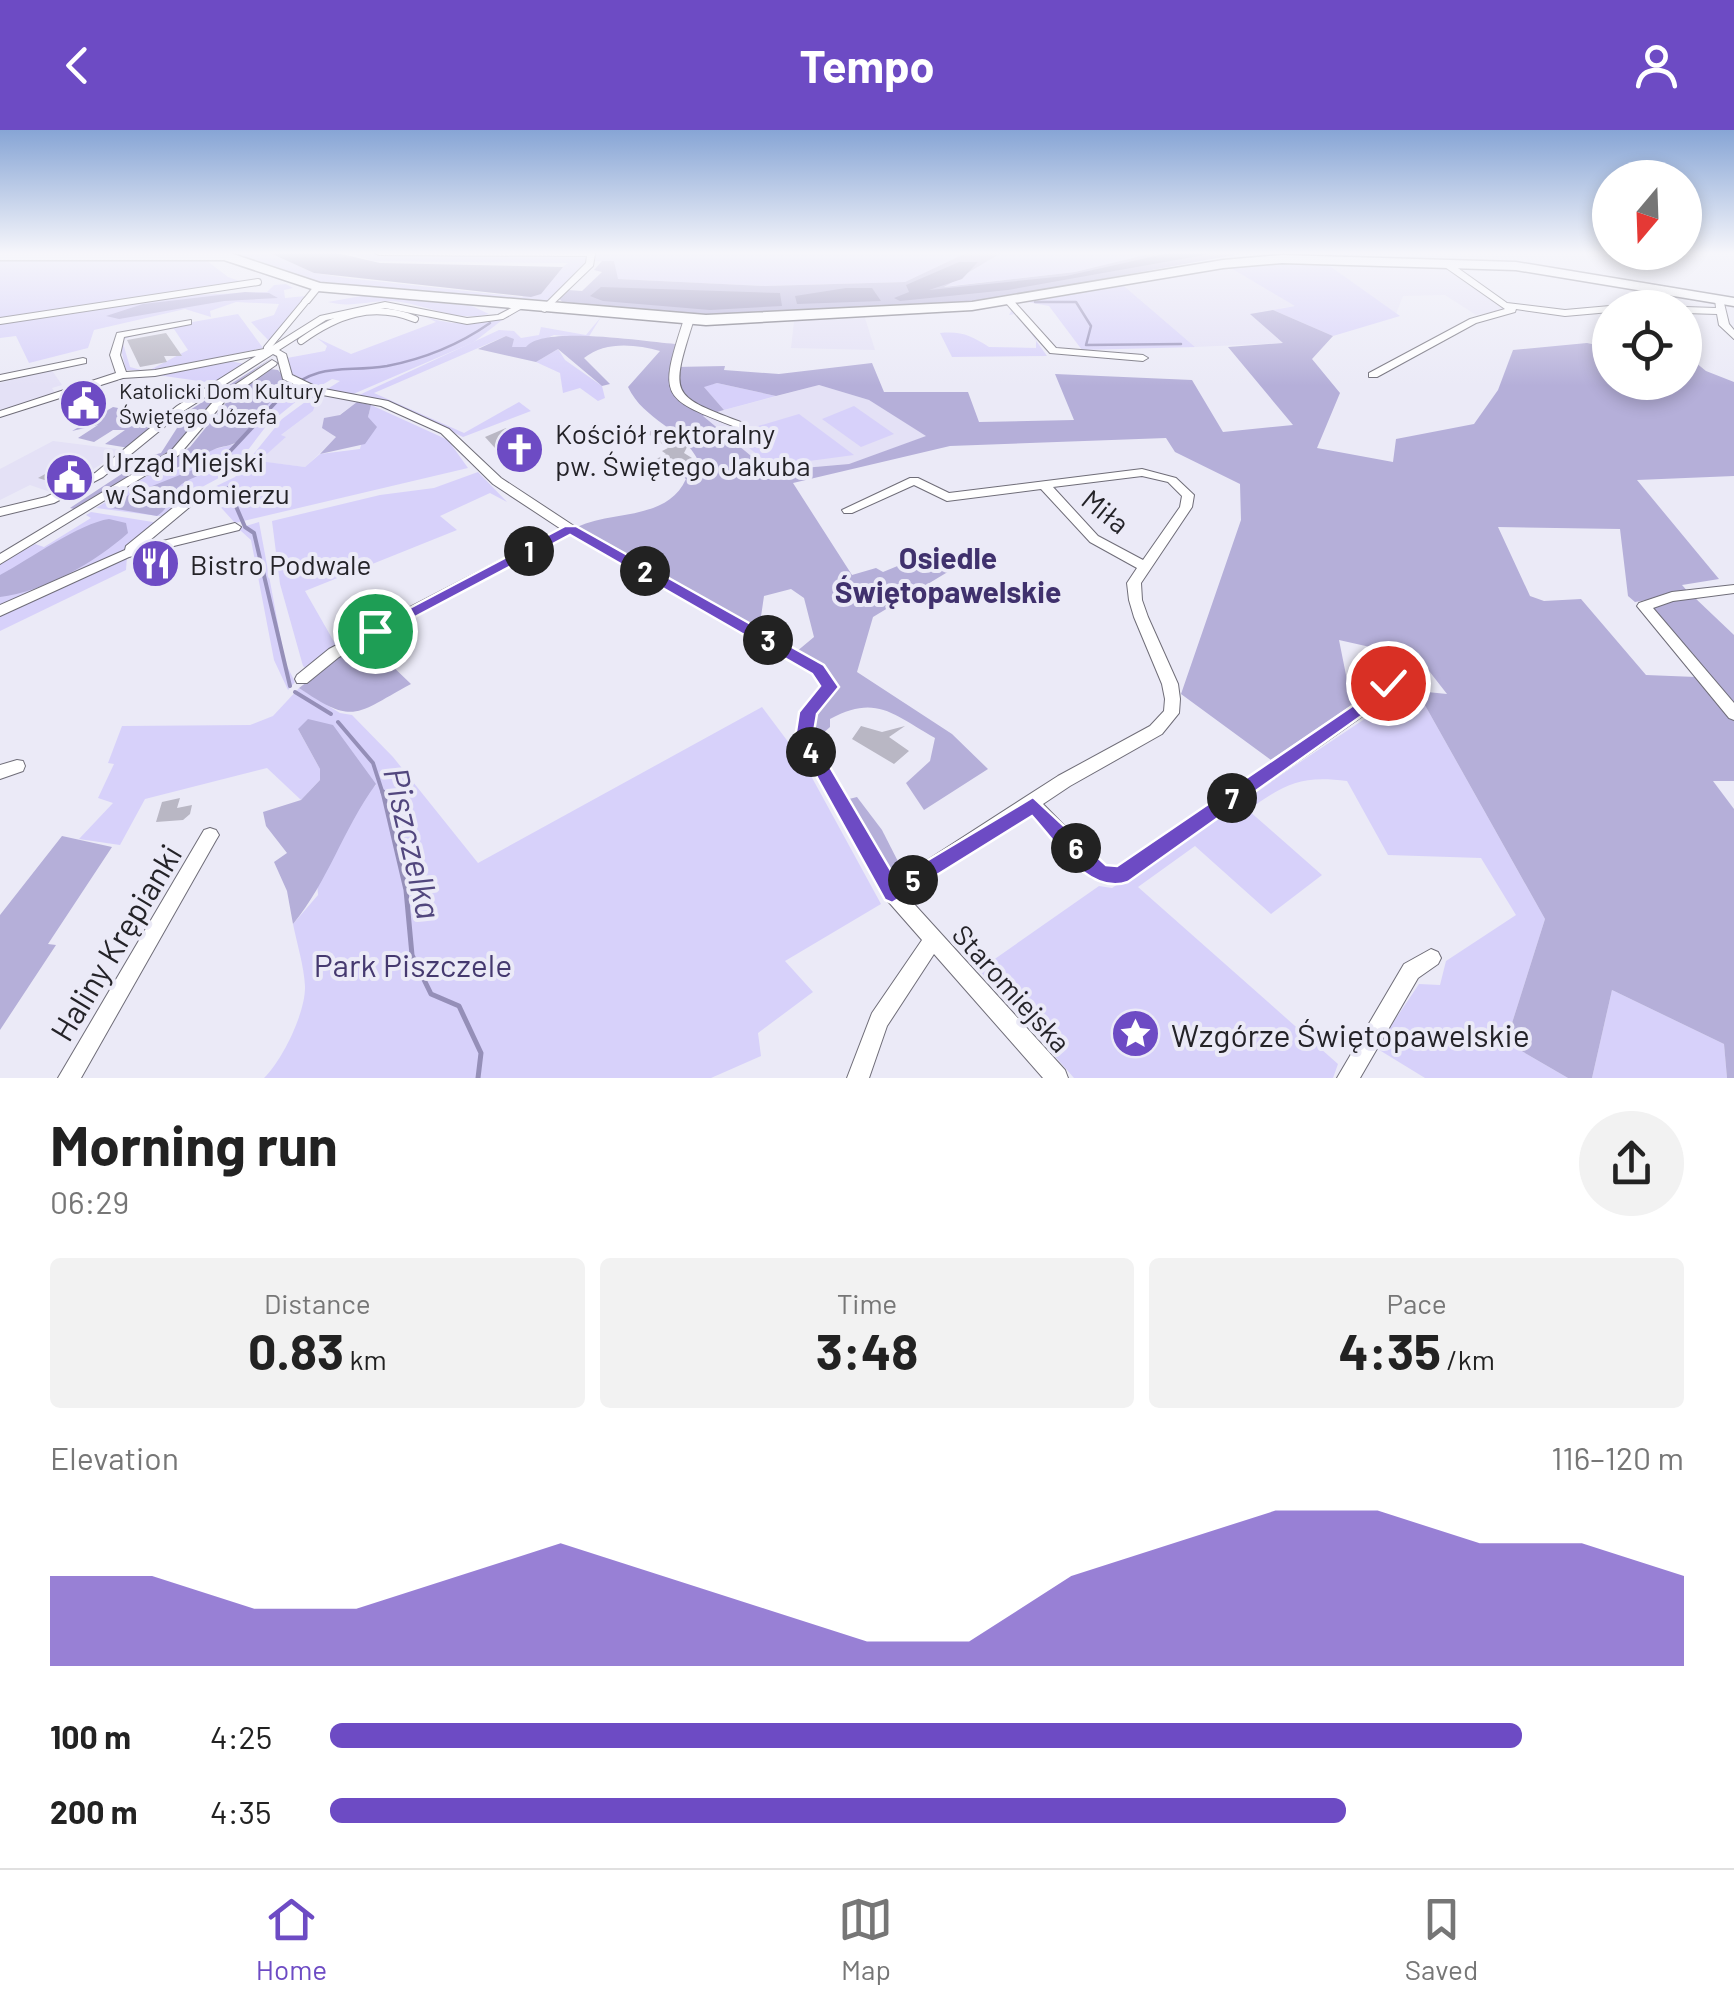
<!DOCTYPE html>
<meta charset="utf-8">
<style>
:root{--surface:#fff;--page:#f2f2f2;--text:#222;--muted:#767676;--line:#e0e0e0;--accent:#6d4bc4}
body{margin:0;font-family:Barlow,sans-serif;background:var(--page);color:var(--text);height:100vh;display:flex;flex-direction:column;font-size:38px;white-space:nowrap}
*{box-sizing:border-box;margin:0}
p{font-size:32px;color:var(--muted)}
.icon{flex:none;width:55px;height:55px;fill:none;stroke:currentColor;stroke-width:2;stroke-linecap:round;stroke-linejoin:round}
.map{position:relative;height:948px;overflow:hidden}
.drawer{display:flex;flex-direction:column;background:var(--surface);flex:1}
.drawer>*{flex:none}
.needle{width:65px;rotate:199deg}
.buttons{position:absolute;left:1592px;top:30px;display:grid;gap:20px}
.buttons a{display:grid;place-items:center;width:110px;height:110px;border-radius:50%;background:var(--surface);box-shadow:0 5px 15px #0003;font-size:50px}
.pin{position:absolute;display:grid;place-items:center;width:85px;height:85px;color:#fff;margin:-42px;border:5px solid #fff;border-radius:50%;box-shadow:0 2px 10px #0007}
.km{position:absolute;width:50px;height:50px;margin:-25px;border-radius:50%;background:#222;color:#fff;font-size:28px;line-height:50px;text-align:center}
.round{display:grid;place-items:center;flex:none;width:105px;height:105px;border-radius:52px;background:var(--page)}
.head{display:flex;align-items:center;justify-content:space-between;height:170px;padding:0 50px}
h1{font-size:55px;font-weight:700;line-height:75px}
.metrics{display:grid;grid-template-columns:repeat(3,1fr);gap:15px;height:170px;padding:10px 50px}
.metrics div{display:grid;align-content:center;border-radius:10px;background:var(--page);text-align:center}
.metrics b{font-size:50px;font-weight:700}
.metrics small{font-size:28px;font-weight:400}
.metrics p{font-size:28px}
.chart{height:280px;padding:20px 50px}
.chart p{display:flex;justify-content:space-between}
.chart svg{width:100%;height:180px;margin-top:10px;fill:var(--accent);opacity:.7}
ul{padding:0 50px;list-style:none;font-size:32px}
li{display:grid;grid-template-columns:160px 120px 1fr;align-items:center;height:75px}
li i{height:25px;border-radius:12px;background:var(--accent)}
header{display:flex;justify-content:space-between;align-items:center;height:130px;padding:0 50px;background:var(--accent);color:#fff;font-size:45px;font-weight:700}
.tabs{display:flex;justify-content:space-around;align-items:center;height:140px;border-top:2px solid var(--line);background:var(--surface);font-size:28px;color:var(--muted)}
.tabs a{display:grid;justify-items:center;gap:5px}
.tabs .current{color:var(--accent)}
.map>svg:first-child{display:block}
.built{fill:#e4e1f6}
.green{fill:#d7d1fa}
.forest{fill:#b5afd9;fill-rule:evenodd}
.water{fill:#958fb8}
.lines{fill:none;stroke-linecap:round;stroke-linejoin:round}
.stream-far2{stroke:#958fb8;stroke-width:2.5}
.stream-far1{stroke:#958fb8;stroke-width:4}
.stream{stroke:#958fb8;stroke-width:5}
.building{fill:#b9b7c4}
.pedestrian-casing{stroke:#6f6d78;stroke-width:8}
.minor-casing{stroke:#6f6d78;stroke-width:2}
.primary-casing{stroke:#6f6d78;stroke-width:3}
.pedestrian{stroke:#fff;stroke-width:6}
.minor{fill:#fff;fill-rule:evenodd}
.primary{fill:#fff;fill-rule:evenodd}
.route{fill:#6d4bc4;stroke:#fff;stroke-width:2.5}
.labels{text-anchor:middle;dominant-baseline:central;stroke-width:8;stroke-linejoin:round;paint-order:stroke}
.far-poi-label{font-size:22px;fill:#242328;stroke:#ebeaf7;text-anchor:start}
.poi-label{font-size:28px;fill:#242328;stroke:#ebeaf7;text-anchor:start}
.street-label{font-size:28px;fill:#242328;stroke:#ebeaf7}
.neighbourhood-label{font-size:30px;font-weight:bold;fill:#40316d;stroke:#ebeaf7}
.near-street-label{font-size:32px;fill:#242328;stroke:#ebeaf7}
.near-park-label{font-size:32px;fill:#45396f;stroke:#ebeaf7}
.near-poi-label{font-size:32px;fill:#242328;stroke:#ebeaf7;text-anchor:start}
.near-water-label{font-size:35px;font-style:italic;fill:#52477e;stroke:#ebeaf7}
</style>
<header><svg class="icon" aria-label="back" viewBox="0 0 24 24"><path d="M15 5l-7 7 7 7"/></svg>Tempo<svg class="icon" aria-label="person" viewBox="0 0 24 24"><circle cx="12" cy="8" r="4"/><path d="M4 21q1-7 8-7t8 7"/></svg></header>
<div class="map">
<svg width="1734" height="948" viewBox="0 0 1734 948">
<rect width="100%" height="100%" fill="#ebeaf7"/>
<g class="built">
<polygon points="1327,134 1447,137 1504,175 1505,180 1476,185 1445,165 1403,166 1396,184"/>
<polygon points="1229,137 1296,176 1280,178 1284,213 1195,217 1124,156"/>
<polygon points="865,188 875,220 791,218 794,191"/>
<polygon points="51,239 62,255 52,258 55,263 0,281 0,253"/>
<polygon points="819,255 869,270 927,306 849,334 769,341 702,286"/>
<polygon points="319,265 357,272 339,285 329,301 336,308 305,337 257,331 285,308 280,306 313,281"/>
<polygon points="53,311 125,320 53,363 30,355 0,370 0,339"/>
</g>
<g class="green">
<polygon points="225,123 270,123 314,143 347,148 522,167 568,133 373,131 350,123 966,123 905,152 765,156 617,149 614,131 587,131 544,176 317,154 251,128"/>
<polygon points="1001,123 1153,123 1075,142 941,157"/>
<polygon points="202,127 228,147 248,154 0,190 0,130"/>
<polygon points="1288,133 1327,134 1400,186 1333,206 1273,180 1295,176 1229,137"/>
<polygon points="286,154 293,158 284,160 285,168 306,166 270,212 251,192 274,185 279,174 236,172 210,181 211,187 185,179 94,200 88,218 29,233 16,206 0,208 0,194 191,165 267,162 274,155"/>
<polygon points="1124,156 1195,217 1082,220 1049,176 1027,172"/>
<path d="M316 161 472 176 489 184C456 192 433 177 401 172 375 168 353 179 328 172L361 166Z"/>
<path d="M376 176C405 176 429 192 457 193 473 195 491 190 506 187L474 212 351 265 326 260 340 251 332 249 317 258 291 245 287 228 325 221 327 216 317 208 351 224 436 192C402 174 358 171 322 192 309 200 304 209 290 213 317 193 342 181 376 176Z"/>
<path d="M1013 178 1047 226 952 227 940 203C963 201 971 206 989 217L1036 218V209L1015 184 1009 185Z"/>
<polygon points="238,184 263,218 146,242 188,220 174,199 148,200 122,210 130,237 141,240 126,240 119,211 136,202"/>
<polygon points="601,187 588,208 554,205 527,217 512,217 506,206 374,263 464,303 519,272 531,281 463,307 383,270 357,266 499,200 514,201 521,208 539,205 541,197 586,205"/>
<polygon points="558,219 565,230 602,256 605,268 598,271 580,258 563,263 560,243 536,232"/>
<polygon points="230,231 245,234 213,253 157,245"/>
<polygon points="717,253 776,266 724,280 703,256"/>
<polygon points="292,255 308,262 267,295 232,341 202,357 166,387 96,378 147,346 180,339 211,320 235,314 260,287 271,267"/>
<polygon points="316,264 319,265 313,281 281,305 286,307 259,331 305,337 320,324 360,319 371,275 448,310 468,338 235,393 206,361 235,347 282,289"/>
<polygon points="854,276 894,304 861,317 822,289"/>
<polygon points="799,284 854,325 772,336 731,304"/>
<polygon points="478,342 507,372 490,363 440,386 457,400 305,461 337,517 307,539 303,536 280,454 272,391 380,365 434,358"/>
<polygon points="91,382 159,393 122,423 0,479 0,434 35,414 44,417 91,388 86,385"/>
<polygon points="259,392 285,532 295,552 288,560 274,530 251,410 241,401 232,400"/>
<polygon points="127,426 126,440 0,501 0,484"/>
<path d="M299 558 340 583 352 585 393 627 478 733 762 577 804 633 881 774 785 831 813 862 758 903 761 926 711 948H264C282 931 306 882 305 856 304 836 297 814 293 794L318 765 314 704 376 655 298 599 320 639V650L301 670 267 638 145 669 120 715 79 709 113 673 98 668 114 634 108 633 122 596 250 595 273 586Z"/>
<path d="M1417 561 1545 789 1506 912 1568 948H1425L1376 918 1419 854 1440 855 1446 831 1516 785 1481 728 1388 725 1347 651C1300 645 1285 654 1248 680L1322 745 1271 784 1195 716 1138 757 1338 934 1333 948H1074L979 840 1099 756 1112 758 1393 570Z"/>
<polygon points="1612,860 1724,914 1727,948 1592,948"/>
</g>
<g class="forest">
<polygon points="966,123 1001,123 944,157 1075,142 1153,123 1245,123 977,172 701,186 566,175 558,168 568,160 582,161 602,142 594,140 602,131 614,131 618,149 765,156 905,152"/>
<polygon points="245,162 269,163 278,168 224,171 119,189 106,186 143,174"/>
<path d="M1273 180 1333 206 1312 229 1340 263 1317 318 1393 332 1396 309 1474 294 1498 260 1513 220 1587 213 1610 218V252H1685V224L1706 241 1734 252V346L1637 350 1719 449 1682 455 1689 463 1635 472 1628 466 1620 399 1498 397 1530 466 1544 471 1581 469 1646 545 1696 547 1734 591V651H1713L1734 679V948H1727L1724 914 1612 860 1592 948H1568L1506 912 1545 789 1417 561 1447 564 1419 528 1339 510 1347 550 1381 555 1271 630 1181 564 1241 390 1240 354 1175 322 1166 308 950 316 793 353 852 445 876 438 883 442 929 423 951 440 873 487 857 542 952 604 988 639 924 680 906 653 930 631 935 608C893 584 876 564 830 589V597L821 605 810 603 825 558 796 522 814 507 804 468 791 459 764 466 759 500 577 397C613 380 667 391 686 349L674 341 699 332C683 298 644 291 628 257L660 221C635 214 605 211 584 228L610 254 602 256 558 219 536 232 478 219 506 206 514 209 512 217H526C544 195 645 212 675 214V237L725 236 724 240 779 244 872 233 884 262H968L979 292 1074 290 1055 244 1192 250 1223 302 1293 295 1228 217 1283 213 1250 184ZM717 253 776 266 819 255 869 270 926 306 849 334 769 341 703 286 724 280 704 257Z"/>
<polygon points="275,226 216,267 172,321 78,380 70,378 149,326 161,323 177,298 171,292"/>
<path d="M270 239 278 240 292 255C262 269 263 294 237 312 231 316 222 316 215 319 191 330 175 342 147 346L190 317 233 264Z"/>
<polygon points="357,272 371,275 368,287 377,297 365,314 320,324 336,307 322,298 324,288 340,285"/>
<polygon points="113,277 164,287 129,318 105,314 125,300 113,300 94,312 78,308 98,295 72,301"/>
<path d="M215 331C207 347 185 347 176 360 168 371 169 378 157 386L111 378 122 368Z"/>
<path d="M109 389 126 393 128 403C96 432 43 462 0 467V445C30 429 80 393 109 389Z"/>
<polygon points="1694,467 1734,505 1734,576 1649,479 1655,472"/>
<path d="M364 509 411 554C355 584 355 596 299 558Z"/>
<path d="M308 589 333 595 376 654C343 699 328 752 293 794L287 761 274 732 287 723 266 696 263 682 301 670 320 650V639L298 599Z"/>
<polygon points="857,667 882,700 911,757 908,766 845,670"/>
<polygon points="62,706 112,717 48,814 56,815 0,900 0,785"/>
</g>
<g class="water">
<polygon points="270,123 337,123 380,133 563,137 541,164 531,167 314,143"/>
<polygon points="1169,123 1215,123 1008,160 900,171 894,168 909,162 906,155 959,132 978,132 962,149 929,160 1066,146"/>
<polygon points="601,157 780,163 782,176 710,180 603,171 590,166"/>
<polygon points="846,158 872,158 881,171 797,174 795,166"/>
</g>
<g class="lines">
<g class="stream-far2">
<polyline points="1035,172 1076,172 1091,196 1086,215 1181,214"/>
<path d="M283 263C321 231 343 243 387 236 423 229 460 214 490 193"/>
</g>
<g class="stream-far1">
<polyline points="222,342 220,332 286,261"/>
<polyline points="228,358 245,397 254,403 290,556"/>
<polyline points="295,562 331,584"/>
<polyline points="338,592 373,633 383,664"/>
</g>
<polyline class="stream" points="383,662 406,760 412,825 431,864 459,876 481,923 478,948"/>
</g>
<g class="building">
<polygon points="166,203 182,226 164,226 167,232 140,237 127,210"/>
<polygon points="89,263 108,277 85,285 65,270"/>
<polygon points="506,298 539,322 514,339 485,307"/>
<polygon points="657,298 688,315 684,323 692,328 690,331 678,338 669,333 650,343 641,337 666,324 662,321 668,318 647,303"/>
<polygon points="61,335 86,343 61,355 38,348"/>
<polygon points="861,596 882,602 905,596 889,607 909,621 894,634 852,609"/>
<polygon points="180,668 177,678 192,675 190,684 183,690 156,692 162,672"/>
</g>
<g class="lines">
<defs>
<g id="pedestrian">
<polyline points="0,191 258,152"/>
<path d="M301 211C337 185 372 172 415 189"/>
<polyline points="267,218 306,171"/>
</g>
<g id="minor">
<polygon points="375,123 595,123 595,124 593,136 545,182 542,181 542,177 586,133 587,126 379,125"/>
<polygon points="1442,131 1448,131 1507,173 1565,180 1610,176 1613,178 1610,178 1610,182 1565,186 1516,179 1515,182 1476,193 1377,247 1369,247 1369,243 1470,189 1505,179 1442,135"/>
<polygon points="315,155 322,157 309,173 303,173 302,171"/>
<polygon points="1719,166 1723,169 1729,194 1734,200 1734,209 1719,195 1717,184 1685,183 1685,177 1716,178 1715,169"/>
<polygon points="1006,169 1012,169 1056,218 1143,225 1148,228 1143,231 1050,223 1006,173"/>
<path d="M385 172 467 188 498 185 519 174 524 177 503 189 467 194 385 178 326 190 279 220 286 224 292 245 319 258 388 271 449 299 501 348 574 396 820 533 838 557 815 584 812 608 895 751 1058 646 1150 596 1164 581 1165 569 1162 554 1134 487 1129 470 1127 453 1137 438 1090 412 1041 359 947 371 914 355 852 383H844L842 380 910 348H918L949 363 1142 339 1176 348 1194 365 1192 377 1141 453 1142 470 1148 487 1178 554 1180 569 1179 583 1162 604 1070 656 1043 674 1103 735 1118 737 1381 558 1378 550 1380 546H1390L1397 560 1394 564 1127 751 1121 753 1092 748 1029 682 905 764 1065 940 1068 948H1043L934 824 887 896 869 948H847L872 883 922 810 886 769 796 608 800 582 822 557 810 541 570 404 339 527 307 553H297L295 549 297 545 329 519 561 399 493 354 441 303 381 276 312 263 283 249 277 226 273 224 185 280 103 347 54 373 0 386V378L46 367 95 343 177 276 256 226 155 246 123 248 0 287V281L116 243 110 225 117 203 191 190V194L124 207 120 225 126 242 155 240 269 218 320 186ZM1142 346 1168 352 1182 366 1180 377 1143 430 1098 406 1053 357Z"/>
<path d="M689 186 694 189C669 268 670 265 746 294V298H738C661 268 658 269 684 189Z"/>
<polygon points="83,228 86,229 86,233 0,251 0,245"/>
<polygon points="272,230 277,233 276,235 226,270 179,325 0,434 0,424 171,321 218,266"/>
<polygon points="200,358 206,362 204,365 143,416 235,393 241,397 239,400 129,427 0,486 0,475 125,420 126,416 196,359"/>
<polygon points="1734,455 1734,463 1673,471 1653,478 1734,573 1734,590 1729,588 1637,476 1639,473 1672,462"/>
<polygon points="17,630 23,631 25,636 23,641 0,649 0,635"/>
<polygon points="210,698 216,700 219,705 216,710 81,948 58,948 204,700"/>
<polygon points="1431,819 1438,822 1441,828 1438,834 1418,848 1360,948 1337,948 1404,834"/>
</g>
<polygon id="primary" points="0,123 230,123 320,153 706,185 972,172 1223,130 1282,125 1516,132 1734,168 1734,176 1516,140 1282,133 1223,138 972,180 706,195 318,161 224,130 0,130"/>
</defs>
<use href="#pedestrian" class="pedestrian-casing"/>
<use href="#minor" class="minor-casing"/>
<use href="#primary" class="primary-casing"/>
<use href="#pedestrian" class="pedestrian"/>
<use href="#minor" class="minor"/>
<use href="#primary" class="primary"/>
</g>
<linearGradient id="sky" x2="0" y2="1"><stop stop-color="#87a5d5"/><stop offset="0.48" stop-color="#f6f6fb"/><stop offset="1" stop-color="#f6f6fb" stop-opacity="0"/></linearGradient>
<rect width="1734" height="256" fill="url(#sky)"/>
<path class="route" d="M565 396H576L824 535 839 557 817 584 813 608 896 749 1033 667 1106 735 1117 736 1380 557 1382 549H1395L1398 560 1128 752C1088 766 1056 712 1032 686L892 773 885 770 795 608 799 582 820 556 812 544 570 405 381 505 366 501Z"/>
<defs>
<symbol id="civic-disc" viewBox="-11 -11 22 22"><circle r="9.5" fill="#6d4bc4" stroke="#ebeaf7"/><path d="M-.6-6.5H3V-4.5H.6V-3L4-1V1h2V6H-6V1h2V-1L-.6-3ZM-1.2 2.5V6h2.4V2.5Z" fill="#fff"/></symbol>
<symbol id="church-disc" viewBox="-11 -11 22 22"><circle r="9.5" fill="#6d4bc4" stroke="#ebeaf7"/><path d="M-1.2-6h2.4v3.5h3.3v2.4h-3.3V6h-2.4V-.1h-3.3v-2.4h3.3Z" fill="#fff"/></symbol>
<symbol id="restaurant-disc" viewBox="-11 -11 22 22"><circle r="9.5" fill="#6d4bc4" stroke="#ebeaf7"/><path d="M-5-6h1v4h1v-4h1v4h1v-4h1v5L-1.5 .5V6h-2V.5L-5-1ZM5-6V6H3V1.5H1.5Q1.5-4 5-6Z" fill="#fff"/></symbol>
<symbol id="sight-disc" viewBox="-11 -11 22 22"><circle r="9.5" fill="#6d4bc4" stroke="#ebeaf7"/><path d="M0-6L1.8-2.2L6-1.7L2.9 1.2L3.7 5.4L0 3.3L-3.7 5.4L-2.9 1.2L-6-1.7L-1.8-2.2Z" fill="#fff"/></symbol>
</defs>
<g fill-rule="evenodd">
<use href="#civic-disc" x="56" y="246" width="55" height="55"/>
<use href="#church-disc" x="492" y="292" width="55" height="55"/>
<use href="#civic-disc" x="42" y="320" width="55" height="55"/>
<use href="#restaurant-disc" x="128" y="406" width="55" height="55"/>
<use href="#sight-disc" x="1108" y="876" width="55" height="55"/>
</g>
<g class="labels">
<g class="far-poi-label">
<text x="119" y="260">Katolicki Dom Kultury<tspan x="119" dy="25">Świętego Józefa</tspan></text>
</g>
<g class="poi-label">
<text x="555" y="303">Kościół rektoralny<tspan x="555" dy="32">pw. Świętego Jakuba</tspan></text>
<text x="105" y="331">Urząd Miejski<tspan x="105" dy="32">w Sandomierzu</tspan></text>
<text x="190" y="434">Bistro Podwale</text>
</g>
<g class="street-label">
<text transform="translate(1106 381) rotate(39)">Miła</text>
<text transform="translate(1012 858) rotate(48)">Staromiejska</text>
</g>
<g class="neighbourhood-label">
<text x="948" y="427">Osiedle<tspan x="948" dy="34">Świętopawelskie</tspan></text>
</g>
<g class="near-street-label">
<text transform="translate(115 812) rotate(-59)">Haliny Krępianki</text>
</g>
<g class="near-park-label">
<text x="413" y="834">Park Piszczele</text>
</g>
<g class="near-poi-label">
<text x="1171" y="904">Wzgórze Świętopawelskie</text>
</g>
<g class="near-water-label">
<text transform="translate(414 713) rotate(77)">Piszczelka</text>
</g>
</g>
</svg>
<div class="buttons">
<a><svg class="needle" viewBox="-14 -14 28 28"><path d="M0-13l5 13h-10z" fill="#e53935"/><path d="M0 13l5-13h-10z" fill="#767676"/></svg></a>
<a><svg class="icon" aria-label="locate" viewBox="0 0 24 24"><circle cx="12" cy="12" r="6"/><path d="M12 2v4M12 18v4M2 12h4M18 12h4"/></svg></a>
</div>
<div class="pin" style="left:375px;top:501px;background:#1e9e55"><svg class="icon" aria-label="arrive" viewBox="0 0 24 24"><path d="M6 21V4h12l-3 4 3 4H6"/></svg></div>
<div class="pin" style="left:1388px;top:553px;background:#d93025"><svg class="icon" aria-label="check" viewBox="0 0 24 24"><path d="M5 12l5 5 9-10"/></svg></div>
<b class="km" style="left:529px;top:421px">1</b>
<b class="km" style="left:645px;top:441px">2</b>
<b class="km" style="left:768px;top:510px">3</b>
<b class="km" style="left:811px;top:622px">4</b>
<b class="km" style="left:913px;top:750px">5</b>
<b class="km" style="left:1076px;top:718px">6</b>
<b class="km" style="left:1232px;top:668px">7</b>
</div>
<section class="drawer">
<div class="head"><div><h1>Morning run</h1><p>06:29</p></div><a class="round"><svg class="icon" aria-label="share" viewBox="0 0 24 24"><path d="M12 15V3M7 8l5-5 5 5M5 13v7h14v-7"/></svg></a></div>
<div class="metrics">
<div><p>Distance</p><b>0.83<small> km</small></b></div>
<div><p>Time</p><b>3:48</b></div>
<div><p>Pace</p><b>4:35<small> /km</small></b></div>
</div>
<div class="chart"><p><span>Elevation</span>116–120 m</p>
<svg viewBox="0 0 160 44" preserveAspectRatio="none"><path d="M0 44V22L10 22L20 30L30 30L40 22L50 14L60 22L70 30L80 38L90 38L100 22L110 14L120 6L130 6L140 14L150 14L160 22V44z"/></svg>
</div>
<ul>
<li><b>100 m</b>4:25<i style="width:88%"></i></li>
<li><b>200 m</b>4:35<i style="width:75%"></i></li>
</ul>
</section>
<nav class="tabs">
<a class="current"><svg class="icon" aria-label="home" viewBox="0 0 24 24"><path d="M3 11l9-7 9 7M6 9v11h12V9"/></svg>Home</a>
<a><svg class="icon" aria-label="map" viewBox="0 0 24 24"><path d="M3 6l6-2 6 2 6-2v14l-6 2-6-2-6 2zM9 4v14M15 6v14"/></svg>Map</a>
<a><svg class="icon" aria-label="saved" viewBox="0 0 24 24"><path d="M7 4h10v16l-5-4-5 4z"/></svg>Saved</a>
</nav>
